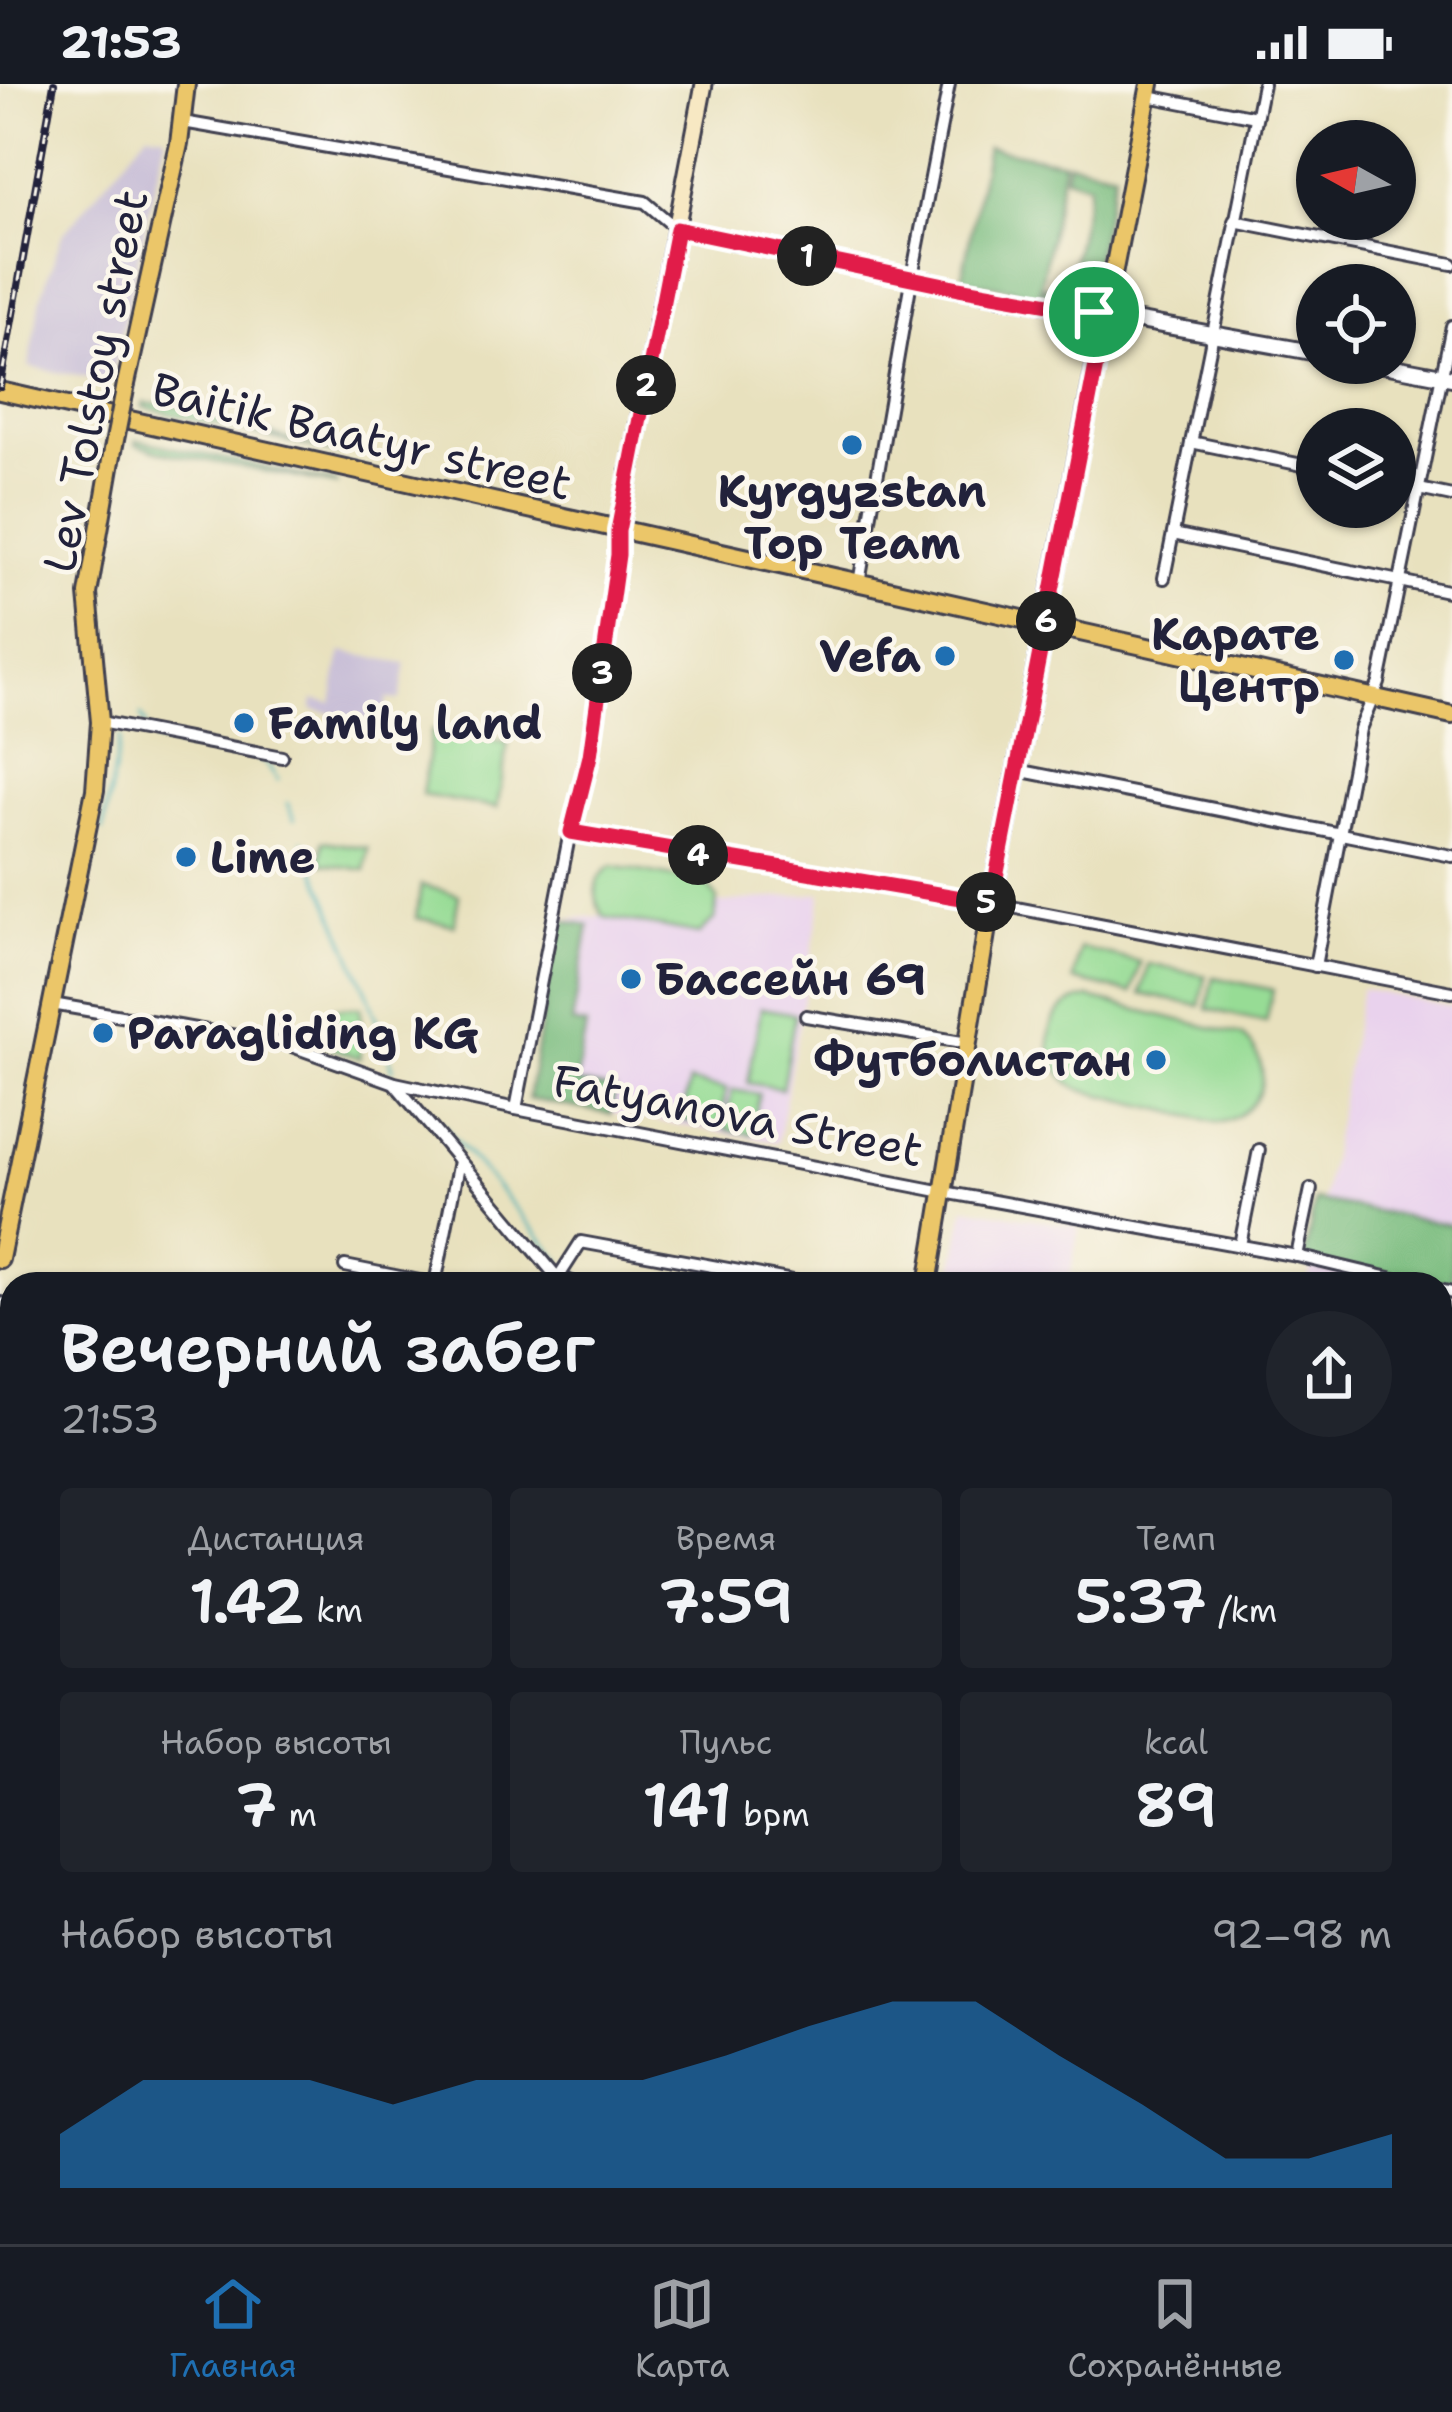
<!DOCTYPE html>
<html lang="ru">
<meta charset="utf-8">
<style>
:root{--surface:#171b24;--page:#20242c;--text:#f1f3f6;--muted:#9ea1a6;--line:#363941;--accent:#1f6fb2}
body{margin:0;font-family:"Shantell Sans",sans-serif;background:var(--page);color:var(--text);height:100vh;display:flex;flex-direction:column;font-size:45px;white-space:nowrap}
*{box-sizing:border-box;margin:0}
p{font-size:39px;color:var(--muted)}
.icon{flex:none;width:66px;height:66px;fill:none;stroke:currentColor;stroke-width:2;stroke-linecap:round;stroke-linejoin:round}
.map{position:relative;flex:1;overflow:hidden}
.sheet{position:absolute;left:0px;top:1188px;width:1452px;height:972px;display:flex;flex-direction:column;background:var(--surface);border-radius:36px 36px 0 0;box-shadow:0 3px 9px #0004}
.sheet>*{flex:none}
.needle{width:78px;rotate:278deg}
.tools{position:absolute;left:1296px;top:36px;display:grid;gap:24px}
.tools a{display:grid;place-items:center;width:120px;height:120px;border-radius:50%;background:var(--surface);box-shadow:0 3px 9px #0004;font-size:60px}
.pin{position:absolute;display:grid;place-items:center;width:102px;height:102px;color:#fff;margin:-51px;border:6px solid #fff;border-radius:50%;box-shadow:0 3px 12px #0007}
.km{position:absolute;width:60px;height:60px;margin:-30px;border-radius:50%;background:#222;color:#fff;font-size:33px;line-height:60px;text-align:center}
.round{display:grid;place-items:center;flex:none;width:126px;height:126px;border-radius:63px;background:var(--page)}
.head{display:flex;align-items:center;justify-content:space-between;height:204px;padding:0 60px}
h1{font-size:66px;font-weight:600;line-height:90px}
.metrics{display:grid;grid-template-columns:repeat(3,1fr);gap:18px;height:204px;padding:12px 60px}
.metrics div{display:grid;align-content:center;border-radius:12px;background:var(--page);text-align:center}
.metrics b{font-size:60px;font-weight:600}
.metrics small{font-size:33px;font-weight:400}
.metrics p{font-size:33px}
.chart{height:336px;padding:24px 60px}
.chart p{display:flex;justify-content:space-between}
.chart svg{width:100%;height:216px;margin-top:12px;fill:var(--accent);opacity:.7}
.status{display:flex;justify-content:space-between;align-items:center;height:84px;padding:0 60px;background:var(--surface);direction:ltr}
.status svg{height:33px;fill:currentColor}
.tabs{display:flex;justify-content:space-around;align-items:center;height:168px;border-top:3px solid var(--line);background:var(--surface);font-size:33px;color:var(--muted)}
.tabs a{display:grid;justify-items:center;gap:6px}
.tabs .selected{color:var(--accent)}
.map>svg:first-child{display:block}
.built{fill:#e9d2ed}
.industrial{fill:#c9bfd7}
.green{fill:#97dc95;stroke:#5c7f68;stroke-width:3}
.forest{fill:#79bc7e;stroke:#4e6f5c;stroke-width:3}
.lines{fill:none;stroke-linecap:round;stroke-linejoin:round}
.stream{stroke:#3eafb7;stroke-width:3}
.minor-casing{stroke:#403f4f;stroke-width:16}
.tertiary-casing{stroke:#403f4f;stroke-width:20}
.secondary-casing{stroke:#403f4f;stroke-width:21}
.primary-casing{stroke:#403f4f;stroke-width:22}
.minor{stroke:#fff;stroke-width:10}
.tertiary{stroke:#fff;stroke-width:14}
.secondary{stroke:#f7e8c3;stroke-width:15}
.primary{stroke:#ebc669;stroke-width:16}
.rail-casing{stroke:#22223b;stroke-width:8}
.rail{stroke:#fbf7ec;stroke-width:3;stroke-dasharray:9;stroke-linecap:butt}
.primary-bridge-casing{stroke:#403f4f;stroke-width:22;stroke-linecap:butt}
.primary-bridge{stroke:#ebc669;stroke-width:16}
.route-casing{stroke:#fff;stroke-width:24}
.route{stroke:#e11d48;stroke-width:15}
.poi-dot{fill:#1f6fb2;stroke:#fbf7ec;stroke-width:4.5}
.labels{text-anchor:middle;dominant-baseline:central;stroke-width:9;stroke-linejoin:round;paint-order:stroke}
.street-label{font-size:45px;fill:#22223b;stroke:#fbf7ec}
.poi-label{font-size:45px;font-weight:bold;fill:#22223b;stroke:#fbf7ec;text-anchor:start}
</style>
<div class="status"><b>21:53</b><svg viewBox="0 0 49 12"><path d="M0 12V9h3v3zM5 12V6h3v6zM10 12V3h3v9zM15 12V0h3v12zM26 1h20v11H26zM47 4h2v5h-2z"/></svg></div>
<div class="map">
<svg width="1452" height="2160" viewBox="0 0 1452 2160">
<rect width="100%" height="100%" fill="#fbf7ec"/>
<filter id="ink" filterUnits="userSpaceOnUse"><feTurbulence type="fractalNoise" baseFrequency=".00833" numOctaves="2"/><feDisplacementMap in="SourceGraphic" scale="24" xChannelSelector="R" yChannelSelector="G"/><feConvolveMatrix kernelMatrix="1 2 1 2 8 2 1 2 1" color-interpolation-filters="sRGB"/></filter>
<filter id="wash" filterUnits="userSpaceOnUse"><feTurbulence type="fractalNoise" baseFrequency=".004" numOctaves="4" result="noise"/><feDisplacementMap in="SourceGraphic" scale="48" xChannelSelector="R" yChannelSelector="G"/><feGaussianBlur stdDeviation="2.7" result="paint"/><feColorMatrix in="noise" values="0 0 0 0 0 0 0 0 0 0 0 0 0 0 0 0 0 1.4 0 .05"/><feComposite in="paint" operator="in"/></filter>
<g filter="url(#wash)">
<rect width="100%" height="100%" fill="#e8e1be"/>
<g class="built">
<polygon points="822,809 778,1058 528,1015 559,836"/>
<polygon points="1361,905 1452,923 1452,1531 1440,1529 1440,1200 1308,1200"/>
<polygon points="965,1123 1079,1143 1069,1200 951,1200"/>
<polygon points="0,1667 12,1669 12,1827 0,1825"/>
<polygon points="0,2063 12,2065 12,2148 133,2148 131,2160 0,2160"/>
</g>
<g class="industrial">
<polygon points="148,48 166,51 110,298 29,283 41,213 62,151"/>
<polygon points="341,568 406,579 400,616 387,615 383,638 312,626 314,616 332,619"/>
</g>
<g class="green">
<polygon points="144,319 172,322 343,371 143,323"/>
<polygon points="137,356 336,399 336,401 163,368 136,360"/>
<polygon points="432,646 508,659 497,724 422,711"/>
<polygon points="323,757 368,764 365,786 320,779"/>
<path d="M612 782 706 799 717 814 715 835 699 850 604 833C592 816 593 793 612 782Z"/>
<polygon points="421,801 459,811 454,841 416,834"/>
<polygon points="1080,864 1140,878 1132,909 1073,896"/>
<polygon points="1148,880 1206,892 1200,922 1141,910"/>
<polygon points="1214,893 1273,906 1266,938 1207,925"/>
<path d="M1089 914 1242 951C1277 983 1265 1028 1219 1039L1081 1006C1039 986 1036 920 1089 914Z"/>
<polygon points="361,923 360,974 328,963 332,924"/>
<polygon points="761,924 795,930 782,1005 748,999"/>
<polygon points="689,998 726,1005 719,1043 682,1036"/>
<polygon points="732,1006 759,1010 752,1050 725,1045"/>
</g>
<g class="forest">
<polygon points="987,63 1064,78 1039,211 962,195"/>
<polygon points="1068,78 1115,88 1085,223 1042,216 1044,203 1067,207 1089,100 1065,93"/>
<polygon points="559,836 589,841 572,939 586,942 576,999 615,1006 611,1030 528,1015"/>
<polygon points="1315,1116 1452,1141 1452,1209 1440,1207 1440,1200 1403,1200 1303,1182"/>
</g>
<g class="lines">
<g class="stream">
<polyline points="141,632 146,641"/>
<polyline points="155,656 213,668"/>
<polyline points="228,670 231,671"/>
<polyline points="258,675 266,679 278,696"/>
<polyline points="287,719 294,735"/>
<polyline points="103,746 120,654"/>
<polyline points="303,757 369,913 393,985"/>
<polyline points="442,1040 561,1177"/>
<polyline points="569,1185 592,1200"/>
<polyline points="1357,2148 1372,2160"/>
</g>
</g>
</g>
<g filter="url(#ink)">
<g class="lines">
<defs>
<g id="minor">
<polyline points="1148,12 1256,33"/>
<polyline points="183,38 645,118 677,145"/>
<polyline points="1234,137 1452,180"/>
<polyline points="1191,358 1317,384"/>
<polyline points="1395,400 1452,412"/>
<polyline points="1173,450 1452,508"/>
<polyline points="1164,494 1263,0"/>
<polyline points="859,499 909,208 949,0"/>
<polyline points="100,638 282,673"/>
<polyline points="1017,686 1452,772"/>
<polyline points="571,749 991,819 1452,908"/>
<polyline points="1315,882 1360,645 1379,599 1452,242"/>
<polyline points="52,920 289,961 395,999 516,1025 944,1108 1297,1172 1415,1200"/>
<polyline points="806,932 968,959"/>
<polyline points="395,1000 556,1192 577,1200"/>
<polyline points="516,1025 568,758 590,672 618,471 618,447"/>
<polyline points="1240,1161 1259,1066"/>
<polyline points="1297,1172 1311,1105"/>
<polyline points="345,1182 435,1200"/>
<polyline points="435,1200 459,1077"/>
<polyline points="554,1200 581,1158 810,1200"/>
<polyline points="1440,1206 1452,1209"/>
<polyline points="0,1219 12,1221"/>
<polyline points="0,1439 12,1441"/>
<polyline points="1440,1451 1452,1461"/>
<polyline points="1440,1652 1452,1654"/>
<polyline points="1440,1763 1452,1765"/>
<polyline points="1440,2007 1452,2010"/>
<polyline points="378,2148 440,2160"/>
<polyline points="821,2148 884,2160"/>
<polyline points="1217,2148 1276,2160"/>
<polyline points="1341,2148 1349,2160"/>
<polyline points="138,2160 140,2148"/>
<polyline points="258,2160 260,2148"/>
</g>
<g id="tertiary">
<polyline points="677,145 984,209 1317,269"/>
<polyline points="1373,279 1452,294"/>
<polyline points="1440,1558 1452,1560"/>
<polyline points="0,1643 12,1645"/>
<polyline points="0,1849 12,1851"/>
<polyline points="1440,1883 1452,1885"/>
</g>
<g id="secondary">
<polyline points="618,447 704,0"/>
<polyline points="1440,2122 1452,2101"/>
<polyline points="1419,2160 1426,2148"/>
</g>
<g id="primary">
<polyline points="126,300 179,60 186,0"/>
<polyline points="0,307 1452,631"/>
<polyline points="0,1175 95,706 100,638 88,510 112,371"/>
<polyline points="928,1200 991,819 1150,0"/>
<polyline points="753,2160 755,2148"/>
</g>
</defs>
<use href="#minor" class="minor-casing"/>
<use href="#tertiary" class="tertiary-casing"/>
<use href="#secondary" class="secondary-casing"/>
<use href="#primary" class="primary-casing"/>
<use href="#minor" class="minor"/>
<use href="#tertiary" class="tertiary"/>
<use href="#secondary" class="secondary"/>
<use href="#primary" class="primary"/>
<defs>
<polyline id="rail" points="0,303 54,0"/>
</defs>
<use href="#rail" class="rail-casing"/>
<use href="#rail" class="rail"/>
<defs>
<polyline id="primary-bridge" points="112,371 126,300"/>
</defs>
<use href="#primary-bridge" class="primary-bridge-casing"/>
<use href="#primary-bridge" class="primary-bridge"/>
</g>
</g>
<g class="lines" filter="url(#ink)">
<defs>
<polygon id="route" points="677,145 959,204 1106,230 991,819 571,748 590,672 618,471 618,447"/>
</defs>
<use href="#route" class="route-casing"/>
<use href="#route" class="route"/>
</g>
<g class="poi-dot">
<circle cx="852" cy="361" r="12"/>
<circle cx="945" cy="572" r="12"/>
<circle cx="1344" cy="576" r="12"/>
<circle cx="244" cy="639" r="12"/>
<circle cx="186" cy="773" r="12"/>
<circle cx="631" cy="895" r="12"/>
<circle cx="103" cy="949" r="12"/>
<circle cx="1156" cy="976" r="12"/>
</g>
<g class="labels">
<g class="street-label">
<text transform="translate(95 297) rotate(-79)">Lev Tolstoy street</text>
<text transform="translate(362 352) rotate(13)">Baitik Baatyr street</text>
<text transform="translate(738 1031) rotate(11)">Fatyanova Street</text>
</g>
<g class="poi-label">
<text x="852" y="407" text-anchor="middle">Kyrgyzstan<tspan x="852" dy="52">Top Team</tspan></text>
<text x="1320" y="550" text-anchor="end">Карате<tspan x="1320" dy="52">Центр</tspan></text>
<text x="921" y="572" text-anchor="end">Vefa</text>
<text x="268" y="639">Family land</text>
<text x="210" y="773">Lime</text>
<text x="655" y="895">Бассейн 69</text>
<text x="127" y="949">Paragliding KG</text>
<text x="1132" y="976" text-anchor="end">Футболистан</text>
</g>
</g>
</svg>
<div class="tools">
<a><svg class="needle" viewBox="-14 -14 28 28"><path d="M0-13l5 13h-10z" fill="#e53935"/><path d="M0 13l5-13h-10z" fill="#9ea1a6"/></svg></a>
<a><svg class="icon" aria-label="locate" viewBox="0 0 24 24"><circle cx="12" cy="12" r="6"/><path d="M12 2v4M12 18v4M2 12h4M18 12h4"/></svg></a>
<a><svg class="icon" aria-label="layers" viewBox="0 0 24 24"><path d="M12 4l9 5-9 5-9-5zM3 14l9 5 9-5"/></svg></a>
</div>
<div class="pin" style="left:1094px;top:228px;background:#1e9e55"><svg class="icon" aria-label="arrive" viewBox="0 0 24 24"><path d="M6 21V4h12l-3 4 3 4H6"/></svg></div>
<b class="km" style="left:807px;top:172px">1</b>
<b class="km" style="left:646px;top:301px">2</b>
<b class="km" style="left:602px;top:589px">3</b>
<b class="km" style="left:698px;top:771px">4</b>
<b class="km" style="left:986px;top:818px">5</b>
<b class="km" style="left:1046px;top:537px">6</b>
<section class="sheet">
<div class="head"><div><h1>Вечерний забег</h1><p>21:53</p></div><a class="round"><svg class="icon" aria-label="share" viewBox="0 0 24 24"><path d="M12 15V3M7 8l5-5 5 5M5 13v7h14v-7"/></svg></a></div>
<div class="metrics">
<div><p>Дистанция</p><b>1.42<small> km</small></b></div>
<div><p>Время</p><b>7:59</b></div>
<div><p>Темп</p><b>5:37<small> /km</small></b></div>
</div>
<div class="metrics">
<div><p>Набор высоты</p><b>7<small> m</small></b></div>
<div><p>Пульс</p><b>141<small> bpm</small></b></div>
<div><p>kcal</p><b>89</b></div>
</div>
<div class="chart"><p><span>Набор высоты</span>92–98 m</p>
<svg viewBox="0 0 160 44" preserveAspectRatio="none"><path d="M0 44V33L10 22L20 22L30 22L40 27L50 22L60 22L70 22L80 17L90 11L100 6L110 6L120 17L130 27L140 38L150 38L160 33V44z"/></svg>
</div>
</section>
</div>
<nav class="tabs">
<a class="selected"><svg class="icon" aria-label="home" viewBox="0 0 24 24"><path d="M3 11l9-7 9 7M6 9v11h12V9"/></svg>Главная</a>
<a><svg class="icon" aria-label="map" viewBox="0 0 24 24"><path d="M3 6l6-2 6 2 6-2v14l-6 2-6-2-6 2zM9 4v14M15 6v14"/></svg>Карта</a>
<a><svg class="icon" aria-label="saved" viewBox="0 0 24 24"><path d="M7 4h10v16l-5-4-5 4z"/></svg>Сохранённые</a>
</nav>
